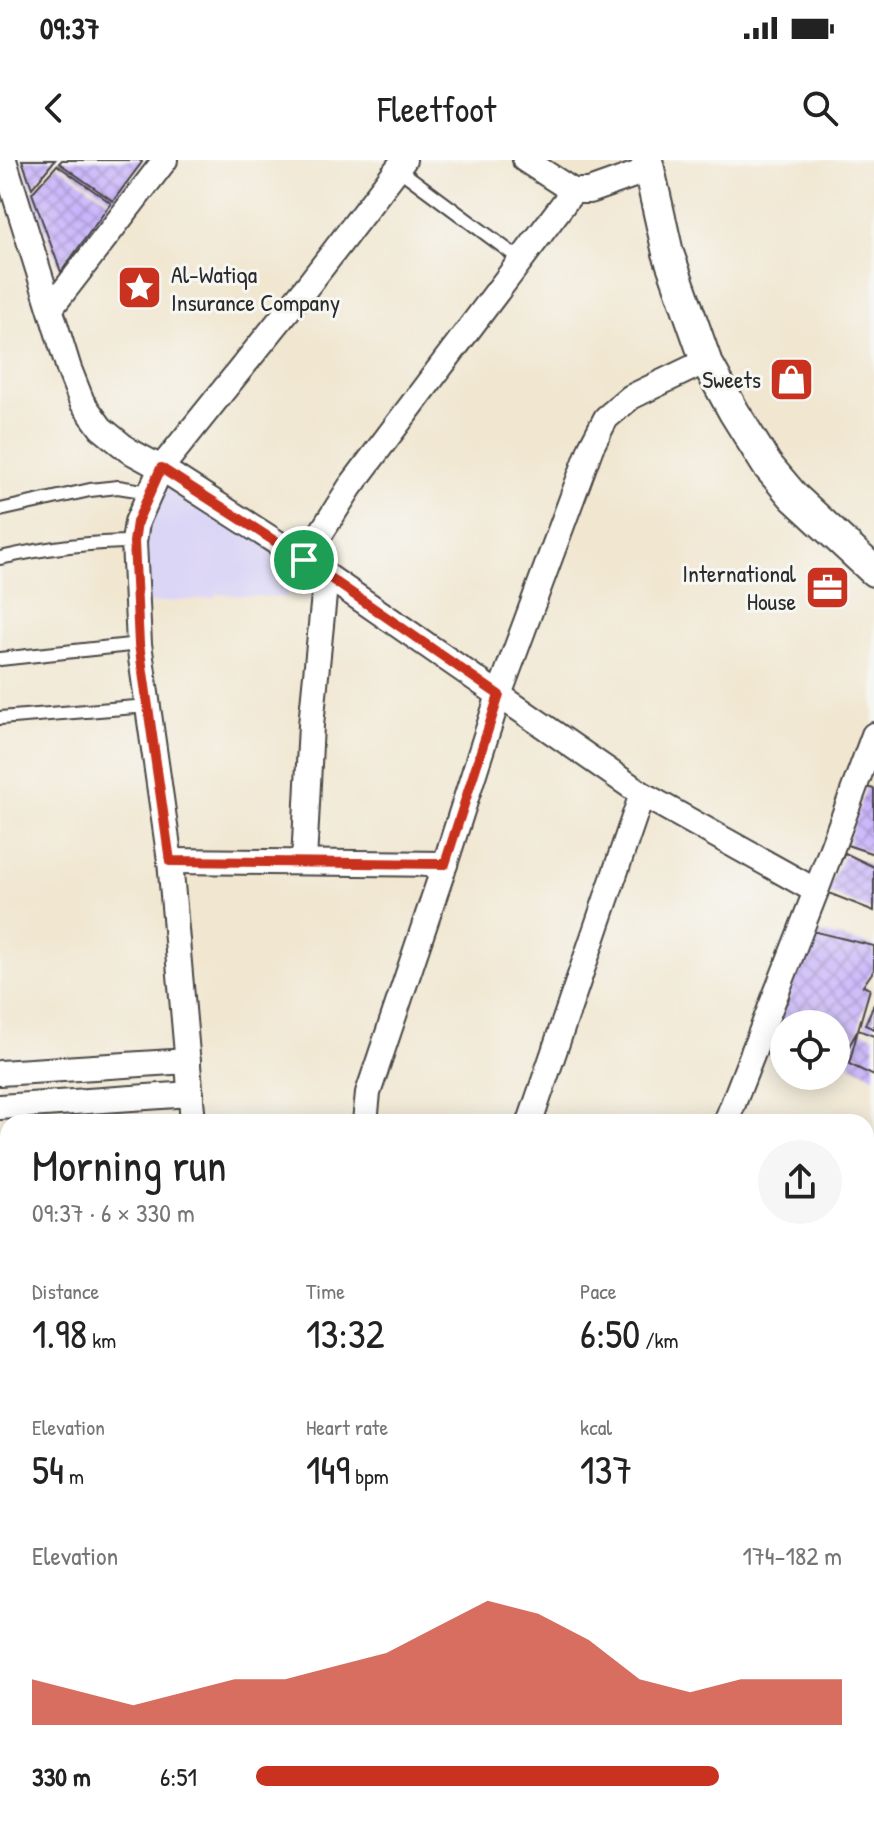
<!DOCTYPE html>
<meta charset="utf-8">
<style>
:root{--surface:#fff;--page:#f6f6f6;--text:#222;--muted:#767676;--accent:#c8321e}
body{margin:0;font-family:"Patrick Hand",sans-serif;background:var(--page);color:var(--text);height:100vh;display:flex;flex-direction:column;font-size:30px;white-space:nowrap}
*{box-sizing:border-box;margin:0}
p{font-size:26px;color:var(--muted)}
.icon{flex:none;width:44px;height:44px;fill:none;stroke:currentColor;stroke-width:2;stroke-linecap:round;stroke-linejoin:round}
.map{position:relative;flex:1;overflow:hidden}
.sheet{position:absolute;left:0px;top:954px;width:874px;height:708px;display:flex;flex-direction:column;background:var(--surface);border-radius:24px 24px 0 0;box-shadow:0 4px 20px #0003}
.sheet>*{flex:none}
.controls{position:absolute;left:770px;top:850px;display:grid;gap:16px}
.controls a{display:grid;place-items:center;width:80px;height:80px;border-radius:50%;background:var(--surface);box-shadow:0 4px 20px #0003;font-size:40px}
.pin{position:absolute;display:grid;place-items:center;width:68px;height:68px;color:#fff;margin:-34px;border:4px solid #fff;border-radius:50%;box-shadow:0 2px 8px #0007}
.round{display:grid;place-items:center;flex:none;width:84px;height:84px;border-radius:42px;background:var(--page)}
.summary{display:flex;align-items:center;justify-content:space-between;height:136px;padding:0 32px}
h1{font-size:44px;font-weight:600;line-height:60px}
.stats{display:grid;grid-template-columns:repeat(3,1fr);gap:12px;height:136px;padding:8px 32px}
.stats div{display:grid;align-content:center}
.stats b{font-size:40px;font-weight:600}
.stats small{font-size:22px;font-weight:400}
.stats p{font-size:22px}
.chart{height:224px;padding:16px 32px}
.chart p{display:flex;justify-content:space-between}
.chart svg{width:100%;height:144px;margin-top:8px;fill:var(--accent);opacity:.7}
ul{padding:0 32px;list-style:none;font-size:26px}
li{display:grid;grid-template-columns:128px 96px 1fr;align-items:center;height:60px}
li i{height:20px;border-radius:10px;background:var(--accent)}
.status{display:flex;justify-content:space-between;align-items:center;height:56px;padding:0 40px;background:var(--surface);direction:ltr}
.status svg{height:22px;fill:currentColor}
header{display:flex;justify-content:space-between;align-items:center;height:104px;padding:0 32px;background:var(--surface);font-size:36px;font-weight:600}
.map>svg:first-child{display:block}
.built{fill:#dcd6f6}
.building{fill:url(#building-cross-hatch)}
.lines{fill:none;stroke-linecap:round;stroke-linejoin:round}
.service-casing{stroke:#494744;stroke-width:16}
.minor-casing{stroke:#494744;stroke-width:28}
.tertiary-casing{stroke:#494744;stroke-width:34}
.service{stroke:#fff;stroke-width:12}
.minor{stroke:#fff;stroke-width:24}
.tertiary{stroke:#fff;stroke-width:30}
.route-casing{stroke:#fff;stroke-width:16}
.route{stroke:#c8321e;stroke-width:10}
.labels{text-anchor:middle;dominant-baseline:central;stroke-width:6;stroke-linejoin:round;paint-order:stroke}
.poi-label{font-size:24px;fill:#2b2b2b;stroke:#f6f6f2;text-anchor:end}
</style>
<div class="status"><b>09:37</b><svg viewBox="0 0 49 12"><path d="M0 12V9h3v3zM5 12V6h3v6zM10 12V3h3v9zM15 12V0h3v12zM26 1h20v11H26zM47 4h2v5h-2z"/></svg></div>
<header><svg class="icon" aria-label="back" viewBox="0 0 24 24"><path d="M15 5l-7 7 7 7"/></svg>Fleetfoot<svg class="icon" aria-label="search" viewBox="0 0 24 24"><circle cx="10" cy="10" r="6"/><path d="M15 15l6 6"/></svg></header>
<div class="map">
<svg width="874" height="1662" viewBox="0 0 874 1662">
<defs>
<pattern id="building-cross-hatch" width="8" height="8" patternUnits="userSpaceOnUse" patternTransform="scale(2)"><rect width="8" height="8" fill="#c6b0fd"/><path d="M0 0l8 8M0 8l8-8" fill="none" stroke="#a18fcd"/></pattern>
</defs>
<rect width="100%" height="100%" fill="#f6f6f2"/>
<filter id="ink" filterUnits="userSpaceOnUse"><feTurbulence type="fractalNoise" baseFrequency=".0125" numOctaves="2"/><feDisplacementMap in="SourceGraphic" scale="16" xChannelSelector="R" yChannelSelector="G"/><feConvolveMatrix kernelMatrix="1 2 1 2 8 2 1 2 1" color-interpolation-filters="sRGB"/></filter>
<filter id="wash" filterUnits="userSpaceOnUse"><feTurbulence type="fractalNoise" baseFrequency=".006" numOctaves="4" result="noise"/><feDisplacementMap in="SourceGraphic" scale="32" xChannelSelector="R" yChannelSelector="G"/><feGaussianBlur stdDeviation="1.8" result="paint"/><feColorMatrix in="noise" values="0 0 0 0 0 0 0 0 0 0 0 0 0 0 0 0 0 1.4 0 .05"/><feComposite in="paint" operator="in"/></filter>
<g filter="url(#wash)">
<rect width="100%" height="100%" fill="#f1e7d1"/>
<polygon class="built" points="172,323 297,400 287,438 216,434 215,438 144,444 146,366 165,329"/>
<g id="blocks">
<g class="building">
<polygon points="22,0 55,0 32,28"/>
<polygon points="62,0 139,0 142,2 113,41 59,3"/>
<polygon points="57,5 111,43 61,112 32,33"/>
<polygon points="866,627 874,629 874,694 847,685"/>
<polygon points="845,693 874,707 874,751 826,732"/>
<polygon points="808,770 874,786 874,810 863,826 870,829 858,870 874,876 874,916 849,904 858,870 840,902 836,900 836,864 784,864 784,885 759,877 788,841"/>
<polygon points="874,844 874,869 865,865"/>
<polygon points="867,1259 874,1262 874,1343 866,1339"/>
<polygon points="866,1351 874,1355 874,1426 866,1422"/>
<polygon points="866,1440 874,1444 874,1517 866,1514"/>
<polygon points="866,1527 874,1530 874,1586 866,1583"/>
<polygon points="229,1654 542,1654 543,1662 230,1662"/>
<polygon points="592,1654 654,1654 658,1662 592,1662"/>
<polygon points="210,1658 210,1662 120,1662 120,1659"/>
</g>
</g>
</g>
<g filter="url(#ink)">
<use href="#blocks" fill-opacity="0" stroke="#494744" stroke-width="2"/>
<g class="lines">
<defs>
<g id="service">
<polyline points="397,8 521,100"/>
<polyline points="0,350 90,330 118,327 149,332"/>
<path d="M0 398C45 388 88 382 134 382"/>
<polyline points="0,499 139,484"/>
<polyline points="0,558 148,546"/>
</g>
<g id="minor">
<polyline points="4,0 69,209 82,242 101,268 128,290 161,308 304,400 642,634 816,731"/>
<polyline points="525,0 573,31 589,31 648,10"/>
<polyline points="51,148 165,0"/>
<polyline points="304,400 350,327 573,31"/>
<polyline points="170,701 445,704"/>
<polyline points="304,702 311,565 326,415"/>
<polyline points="0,913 188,901"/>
<polyline points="0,947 191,934"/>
<polyline points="193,962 170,701 139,484 134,382 137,362 161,308 309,124 404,0"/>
<polyline points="365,962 368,933 445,704 499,535 591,287 606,258 631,237 706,201"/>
<polyline points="530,962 642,634"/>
<polyline points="726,962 816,731 874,575"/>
<polyline points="866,1054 874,1058"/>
<polyline points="866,1190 874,1167"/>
<polyline points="866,1610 874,1611"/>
<polyline points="223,1654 223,1662"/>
<polyline points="572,1662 572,1654"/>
<polyline points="723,1662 724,1654"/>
</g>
<polyline id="tertiary" points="647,0 668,93 706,201 734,252 767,305 794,337 874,411"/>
</defs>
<use href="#service" class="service-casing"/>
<use href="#minor" class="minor-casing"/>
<use href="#tertiary" class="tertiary-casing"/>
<use href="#service" class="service"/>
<use href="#minor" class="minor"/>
<use href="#tertiary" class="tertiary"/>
</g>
</g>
<g class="lines" filter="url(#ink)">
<defs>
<polygon id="route" points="161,308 304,400 499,535 445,704 170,701 139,484 134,382 137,362"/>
</defs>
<use href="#route" class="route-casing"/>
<use href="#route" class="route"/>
</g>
<defs>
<symbol id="sight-square" viewBox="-11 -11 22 22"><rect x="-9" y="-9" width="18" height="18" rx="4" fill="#c8321e" stroke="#f6f6f2"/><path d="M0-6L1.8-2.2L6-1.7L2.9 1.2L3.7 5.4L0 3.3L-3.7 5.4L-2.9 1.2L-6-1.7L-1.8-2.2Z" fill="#fff"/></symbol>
<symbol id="shop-square" viewBox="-11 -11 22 22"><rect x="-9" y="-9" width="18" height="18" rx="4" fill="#c8321e" stroke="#f6f6f2"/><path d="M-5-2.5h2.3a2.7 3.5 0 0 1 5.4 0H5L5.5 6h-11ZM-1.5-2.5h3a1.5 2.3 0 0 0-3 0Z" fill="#fff"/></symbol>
<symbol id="office-square" viewBox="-11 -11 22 22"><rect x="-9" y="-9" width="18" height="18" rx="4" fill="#c8321e" stroke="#f6f6f2"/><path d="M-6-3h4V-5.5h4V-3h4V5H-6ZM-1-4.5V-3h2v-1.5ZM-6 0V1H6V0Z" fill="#fff"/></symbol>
</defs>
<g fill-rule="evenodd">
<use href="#sight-square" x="114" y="102" width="51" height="51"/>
<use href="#shop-square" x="766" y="194" width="51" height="51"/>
<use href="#office-square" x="802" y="402" width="51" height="51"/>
</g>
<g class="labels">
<g class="poi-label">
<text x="171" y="114" text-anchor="start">Al-Watiqa<tspan x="171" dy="28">Insurance Company</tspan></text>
<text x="761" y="219">Sweets</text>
<text x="796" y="413">International<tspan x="796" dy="28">House</tspan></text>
</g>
</g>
</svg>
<div class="controls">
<a><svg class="icon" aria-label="locate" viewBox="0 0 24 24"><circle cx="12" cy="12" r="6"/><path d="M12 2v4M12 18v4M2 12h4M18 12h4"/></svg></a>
</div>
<div class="pin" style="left:304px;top:400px;background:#1e9e55"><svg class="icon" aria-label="arrive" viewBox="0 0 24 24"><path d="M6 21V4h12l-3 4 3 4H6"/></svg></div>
<section class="sheet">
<div class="summary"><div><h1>Morning run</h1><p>09:37 · 6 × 330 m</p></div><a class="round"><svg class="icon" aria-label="share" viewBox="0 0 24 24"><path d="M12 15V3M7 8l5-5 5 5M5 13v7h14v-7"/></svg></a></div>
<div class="stats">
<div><p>Distance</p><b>1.98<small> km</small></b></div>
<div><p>Time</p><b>13:32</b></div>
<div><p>Pace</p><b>6:50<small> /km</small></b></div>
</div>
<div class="stats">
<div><p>Elevation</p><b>54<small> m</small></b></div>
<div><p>Heart rate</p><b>149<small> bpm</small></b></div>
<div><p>kcal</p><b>137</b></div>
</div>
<div class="chart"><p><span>Elevation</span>174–182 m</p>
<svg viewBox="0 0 160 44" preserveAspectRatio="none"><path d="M0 44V30L10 34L20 38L30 34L40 30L50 30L60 26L70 22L80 14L90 6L100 10L110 18L120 30L130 34L140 30L150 30L160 30V44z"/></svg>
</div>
<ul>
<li><b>330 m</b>6:51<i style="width:79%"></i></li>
</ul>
</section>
</div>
